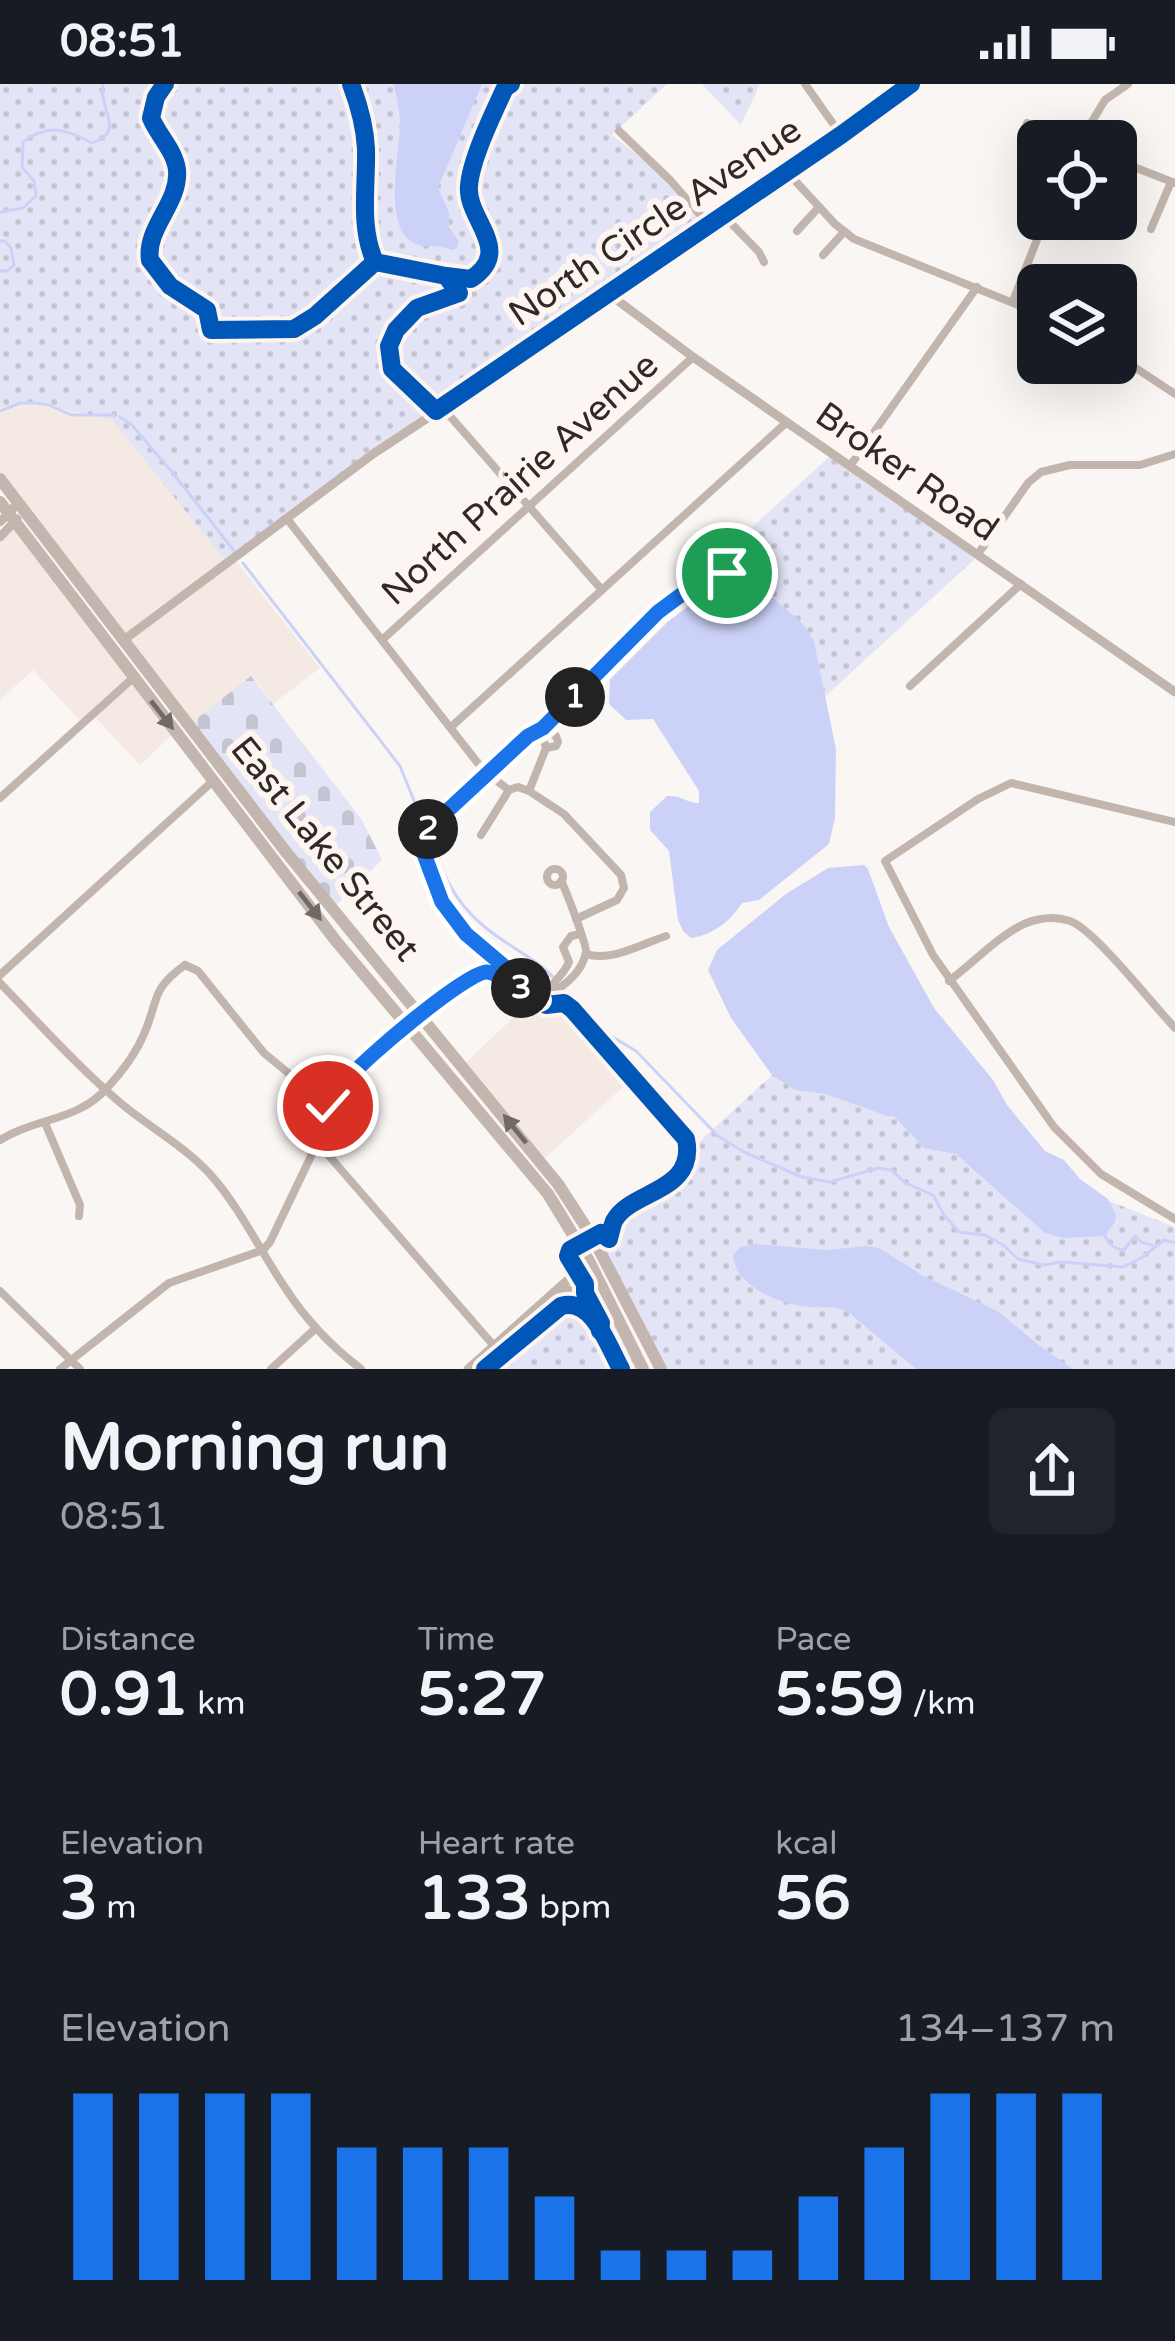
<!DOCTYPE html>
<meta charset="utf-8">
<style>
:root{--surface:#171b24;--page:#20242c;--text:#f1f3f6;--muted:#9ea1a6;--accent:#1a73e8}
body{margin:0;font-family:"Varela Round",sans-serif;background:var(--page);color:var(--text);height:100vh;display:flex;flex-direction:column;font-size:45px;white-space:nowrap}
*{box-sizing:border-box;margin:0}
p{font-size:39px;color:var(--muted)}
.icon{flex:none;width:66px;height:66px;fill:none;stroke:currentColor;stroke-width:2;stroke-linecap:round;stroke-linejoin:round}
.map{position:relative;height:1285px;overflow:hidden}
.drawer{display:flex;flex-direction:column;background:var(--surface);flex:1}
.drawer>*{flex:none}
.fabs{position:absolute;left:1017px;top:36px;display:grid;gap:24px}
.fabs a{display:grid;place-items:center;width:120px;height:120px;border-radius:18px;background:var(--surface);box-shadow:0 12px 48px #0002;font-size:60px}
.pin{position:absolute;display:grid;place-items:center;width:102px;height:102px;color:#fff;margin:-51px;border:6px solid #fff;border-radius:50%;box-shadow:0 3px 12px #0007}
.km{position:absolute;width:60px;height:60px;margin:-30px;border-radius:50%;background:#222;color:#fff;font-size:33px;line-height:60px;text-align:center}
.round{display:grid;place-items:center;flex:none;width:126px;height:126px;border-radius:18px;background:var(--page)}
.overview{display:flex;align-items:center;justify-content:space-between;height:204px;padding:0 60px}
h1{font-size:66px;font-weight:700;line-height:90px}
.figures{display:grid;grid-template-columns:repeat(3,1fr);gap:18px;height:204px;padding:12px 60px}
.figures div{display:grid;align-content:center}
.figures b{font-size:60px;font-weight:700}
.figures small{font-size:33px;font-weight:400}
.figures p{font-size:33px}
.chart{height:336px;padding:24px 60px}
.chart p{display:flex;justify-content:space-between}
.chart svg{width:100%;height:216px;margin-top:12px;stroke:var(--accent);stroke-width:6}
.status{display:flex;justify-content:space-between;align-items:center;height:84px;padding:0 60px;background:var(--surface);direction:ltr}
.status svg{height:33px;fill:currentColor}
.map>svg:first-child{display:block}
.built{fill:#f5eae3}
.grass{fill:url(#grass-dots)}
.cemetery{fill:url(#cemetery-stones)}
.water{fill:#ccd2f7}
.lines{fill:none;stroke-linecap:round;stroke-linejoin:round}
.stream{stroke:#ccd2f7;stroke-width:3}
.minor{stroke:#c1b5ad;stroke-width:8}
.tertiary{stroke:#c1b5ad;stroke-width:9}
.primary{stroke:#c3b6ae;stroke-width:12}
.cycleway-casing{stroke:#fef5f0;stroke-width:26}
.cycleway{stroke:#0057b8;stroke-width:18}
.oneway{fill:#716964}
.route-casing{stroke:#fff;stroke-width:24}
.route{stroke:#1a73e8;stroke-width:15}
.labels{text-anchor:middle;dominant-baseline:central;stroke-width:12;stroke-linejoin:round;paint-order:stroke}
.street-label{font-size:36px;fill:#2e2a28;stroke:#fef5f0}
</style>
<div class="status"><b>08:51</b><svg viewBox="0 0 49 12"><path d="M0 12V9h3v3zM5 12V6h3v6zM10 12V3h3v9zM15 12V0h3v12zM26 1h20v11H26zM47 4h2v5h-2z"/></svg></div>
<div class="map">
<svg width="1175" height="1285" viewBox="0 0 1175 1285">
<defs>
<pattern id="grass-dots" width="8" height="8" patternUnits="userSpaceOnUse" patternTransform="scale(3)"><rect width="8" height="8" fill="#e3e5f6"/><path d="M2 2h.1M6 6h.1" fill="none" stroke="#c3c5d3" stroke-width="1.8" stroke-linecap="round"/></pattern>
<pattern id="cemetery-stones" width="16" height="16" patternUnits="userSpaceOnUse" patternTransform="scale(3)"><rect width="16" height="16" fill="#e3e5f6"/><path d="M2 7V4a2 2 0 0 1 4 0v3zM10 15v-3a2 2 0 0 1 4 0v3z" fill="#c3c5d3"/></pattern>
</defs>
<rect width="100%" height="100%" fill="#faf6f4"/>
<g class="built">
<polygon points="35,319 112,336 226,477 126,550 0,388 0,324"/>
<polygon points="15,441 174,649 140,681 94,632 83,640 33,586 0,616 0,458"/>
<polygon points="236,477 320,584 273,620 252,592 191,639 128,556"/>
<polygon points="550,897 634,993 543,1076 464,980 534,914 542,911"/>
</g>
<g class="grass">
<polygon points="0,0 667,0 612,51 671,97 709,141 373,370 228,480 112,336 35,319 0,324"/>
<polygon points="702,0 760,0 741,41"/>
<polygon points="831,371 977,473 819,618 700,491"/>
<polygon points="772,991 840,1011 1175,1143 1175,1285 661,1285 594,1155"/>
<polygon points="572,1207 594,1211 608,1222 640,1285 473,1285 550,1219"/>
</g>
<polygon class="cemetery" points="251,592 362,736 382,776 334,823 191,639"/>
<g class="water">
<path d="M394 0H482L438 104 449 128V143L459 158 457 164 451 166C437 159 426 165 414 159 382 143 400 68 400 39 400 26 396 13 394 0Z"/>
<path d="M733 498 769 511 799 536 808 547 814 558 836 665 835 734 829 760 759 816 742 819C730 838 712 851 691 854L683 847 678 836 669 767 650 746V728L667 712C682 711 686 719 699 719V707L653 635 626 636 609 620 610 593 614 586 689 518 719 501Z"/>
<polygon points="864,781 868,785 889,843 934,924 993,996 1007,1021 1045,1067 1064,1076 1080,1095 1108,1115 1116,1131 1115,1138 1105,1152 1063,1154 1045,1149 956,1070 924,1064 894,1032 887,1032 826,1010 795,1006 772,991 731,934 708,886 717,866 786,810 828,784"/>
<path d="M755 1160 827 1166 867 1162 879 1164 922 1191 999 1228 1040 1262 1073 1285H916L848 1228C834 1221 825 1224 810 1223 782 1221 736 1204 733 1172L740 1163Z"/>
</g>
<g class="lines">
<g class="stream">
<path d="M0 128 23 124 36 112 34 97 22 83 23 58C48 39 66 45 92 59 127 47 98 26 103 0"/>
<polyline points="0,157 5,157 11,164 14,181 7,187 0,187"/>
<polyline points="0,327 20,319 35,319 49,321 71,331 114,331"/>
<polyline points="120,333 131,340 172,388 235,468"/>
<path d="M243 479 400 682 417 724 430 736C435 779 452 817 486 844 509 863 536 874 556 896"/>
<polyline points="562,904 567,913 579,917 611,952 636,967 718,1052 746,1069 802,1093 830,1098 878,1084 891,1086 906,1099 933,1111 944,1131 959,1148 985,1151 1003,1161 1018,1175 1044,1181 1062,1178 1123,1183 1141,1174 1164,1156 1175,1159"/>
<path d="M1105 1152C1110 1161 1114 1165 1124 1166L1135 1152 1141 1158 1152 1161"/>
</g>
<g class="minor">
<polyline points="805,0 841,51"/>
<polyline points="1027,39 1070,57"/>
<polyline points="619,47 671,97 709,141"/>
<polyline points="1080,57 1105,16 1128,0"/>
<polyline points="1116,76 1175,99"/>
<polyline points="787,88 835,140 854,155 1038,229"/>
<polyline points="724,132 759,168 764,178"/>
<polyline points="1151,145 1171,98"/>
<polyline points="797,147 819,123"/>
<polyline points="823,171 844,148"/>
<polyline points="1013,217 1045,135"/>
<polyline points="1116,271 1175,310"/>
<polyline points="442,323 602,506"/>
<polyline points="850,382 977,203"/>
<polyline points="288,436 484,687"/>
<polyline points="978,470 1028,399 1041,388 1070,381 1140,381 1175,370"/>
<polyline points="382,556 693,273"/>
<polyline points="910,602 1021,500"/>
<polyline points="451,643 787,338"/>
<polyline points="546,664 556,662 558,658 556,652 549,649 543,654 546,664 529,707 564,730 621,791 624,804 617,816 576,835"/>
<polyline points="493,694 509,706"/>
<polyline points="0,714 133,594"/>
<polyline points="1175,738 1011,699 978,715 885,777 933,871 1054,1043 1101,1090 1175,1135"/>
<polyline points="481,751 509,706 518,703 529,707"/>
<circle cx="555" cy="793" r="8"/>
<path d="M586 870C611 878 642 860 666 852"/>
<polyline points="185,881 198,887 264,969 332,1025"/>
<polyline points="0,891 214,696"/>
<path d="M949 897C973 879 997 853 1024 840 1038 834 1055 832 1070 837 1094 845 1154 922 1175 944"/>
<path d="M0 899C38 938 75 980 117 1016 147 1042 182 1060 210 1090 241 1125 260 1167 286 1205 306 1236 331 1262 361 1285"/>
<path d="M546 910C552 898 564 891 569 878L563 863 571 852 580 850"/>
<polyline points="45,1039 80,1121 79,1132"/>
<path d="M0 1056C35 1034 78 1037 107 1004 121 989 136 969 144 950 159 916 150 906 185 881"/>
<polyline points="317,1058 494,1262"/>
<polyline points="0,1207 80,1285"/>
<path d="M60 1285 169 1199 263 1166 270 1158 345 1001C360 980 464 887 487 888 500 889 515 909 524 918 548 915 581 895 586 868 587 862 566 806 561 797"/>
<polyline points="271,1285 315,1245"/>
</g>
<g class="tertiary">
<polyline points="609,210 693,273 1175,608"/>
<polyline points="443,323 841,51 911,0"/>
<polyline points="0,438 18,419"/>
<polyline points="0,453 17,435"/>
<polyline points="125,555 373,370 435,329"/>
<path d="M557 1211C576 1200 590 1204 606 1217"/>
<polyline points="468,1285 589,1177"/>
</g>
<g class="primary">
<polyline points="0,395 286,768 558,1100 593,1154 661,1285"/>
<polyline points="0,418 336,857 548,1110 589,1177 643,1285"/>
</g>
<defs>
<g id="cycleway">
<path d="M165 0 156 13 151 34C158 51 175 67 177 86 180 119 145 144 150 176L170 202 207 226 211 246 294 245 315 232 375 178"/>
<path d="M351 0C359 21 365 42 366 65 367 103 359 142 375 178L446 192 459 209 417 224 396 246 389 262 392 285 436 327 841 51 911 0"/>
<path d="M446 192 471 195C515 166 466 136 469 102 471 75 493 30 505 4L511 0"/>
<path d="M600 1247 601 1239 585 1209V1200L568 1172 570 1166 601 1149 609 1155C609 1154 613 1139 614 1137 630 1106 697 1109 686 1055L572 925 564 919 546 921 533 909 523 905 505 883 466 850 442 818 419 754 528 652 543 644 659 528 694 502 723 491 748 472"/>
<path d="M485 1285 561 1222C593 1213 608 1262 621 1285"/>
</g>
</defs>
<use href="#cycleway" class="cycleway-casing"/>
<use href="#cycleway" class="cycleway"/>
</g>
<defs><path id="oneway-solid" d="M-6-.8H1V-3.2L6.5 0L1 3.2V.8H-6Z" transform="scale(3)"/></defs>
<g class="oneway">
<use href="#oneway-solid" transform="translate(162 631) rotate(52)"/>
<use href="#oneway-solid" transform="translate(310 822) rotate(52)"/>
<use href="#oneway-solid" transform="translate(515 1045) rotate(-129)"/>
</g>
<g class="lines">
<defs>
<path id="route" d="M328 1022 333 1026C338 1014 343 1002 351 992 365 974 468 887 487 888 501 889 515 909 524 918L540 916 533 909 523 905 505 883 466 850 442 818 418 754 528 652 543 644 658 528 689 505 727 489"/>
</defs>
<use href="#route" class="route-casing"/>
<use href="#route" class="route"/>
</g>
<g class="labels">
<g class="street-label">
<text transform="translate(655 138) rotate(-34)">North Circle Avenue</text>
<text transform="translate(907 388) rotate(35)">Broker Road</text>
<text transform="translate(520 395) rotate(-42)">North Prairie Avenue</text>
<text transform="translate(325 765) rotate(51)">East Lake Street</text>
</g>
</g>
</svg>
<div class="fabs">
<a><svg class="icon" aria-label="locate" viewBox="0 0 24 24"><circle cx="12" cy="12" r="6"/><path d="M12 2v4M12 18v4M2 12h4M18 12h4"/></svg></a>
<a><svg class="icon" aria-label="layers" viewBox="0 0 24 24"><path d="M12 4l9 5-9 5-9-5zM3 14l9 5 9-5"/></svg></a>
</div>
<div class="pin" style="left:727px;top:489px;background:#1e9e55"><svg class="icon" aria-label="arrive" viewBox="0 0 24 24"><path d="M6 21V4h12l-3 4 3 4H6"/></svg></div>
<div class="pin" style="left:328px;top:1022px;background:#d93025"><svg class="icon" aria-label="check" viewBox="0 0 24 24"><path d="M5 12l5 5 9-10"/></svg></div>
<b class="km" style="left:575px;top:613px">1</b>
<b class="km" style="left:428px;top:745px">2</b>
<b class="km" style="left:521px;top:904px">3</b>
</div>
<section class="drawer">
<div class="overview"><div><h1>Morning run</h1><p>08:51</p></div><a class="round"><svg class="icon" aria-label="share" viewBox="0 0 24 24"><path d="M12 15V3M7 8l5-5 5 5M5 13v7h14v-7"/></svg></a></div>
<div class="figures">
<div><p>Distance</p><b>0.91<small> km</small></b></div>
<div><p>Time</p><b>5:27</b></div>
<div><p>Pace</p><b>5:59<small> /km</small></b></div>
</div>
<div class="figures">
<div><p>Elevation</p><b>3<small> m</small></b></div>
<div><p>Heart rate</p><b>133<small> bpm</small></b></div>
<div><p>kcal</p><b>56</b></div>
</div>
<div class="chart"><p><span>Elevation</span>134–137 m</p>
<svg viewBox="0 0 160 44" preserveAspectRatio="none"><path d="M5 44V6M15 44V6M25 44V6M35 44V6M45 44V17M55 44V17M65 44V17M75 44V27M85 44V38M95 44V38M105 44V38M115 44V27M125 44V17M135 44V6M145 44V6M155 44V6"/></svg>
</div>
</section>
